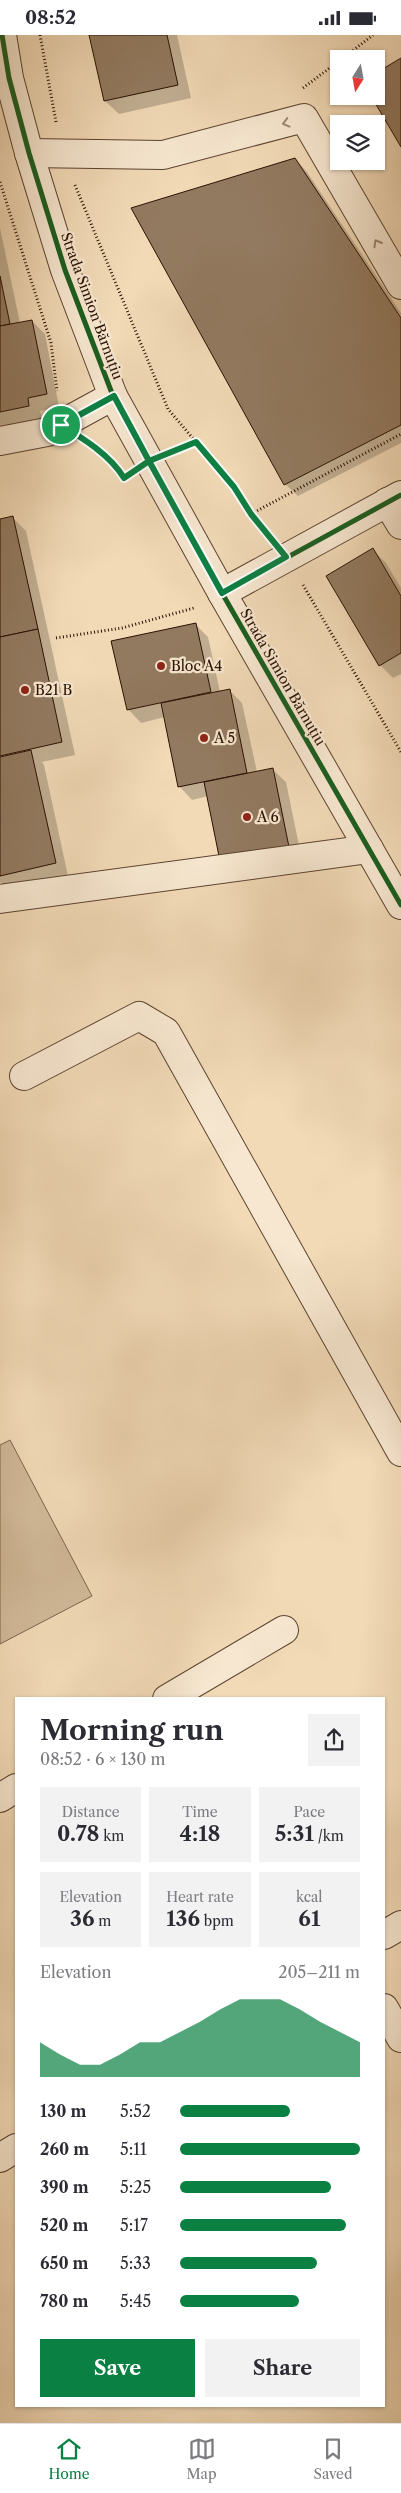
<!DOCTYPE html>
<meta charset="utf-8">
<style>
:root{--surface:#fff;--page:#f2f2f3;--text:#2b2b33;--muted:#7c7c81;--line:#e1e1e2;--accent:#0b8043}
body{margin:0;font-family:"Libre Caslon Text",serif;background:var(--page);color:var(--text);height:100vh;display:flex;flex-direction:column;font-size:19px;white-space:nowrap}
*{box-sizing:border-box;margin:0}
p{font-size:16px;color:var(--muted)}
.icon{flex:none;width:28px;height:28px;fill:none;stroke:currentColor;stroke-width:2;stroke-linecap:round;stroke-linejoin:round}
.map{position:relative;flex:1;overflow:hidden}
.panel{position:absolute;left:15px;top:1662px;width:370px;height:710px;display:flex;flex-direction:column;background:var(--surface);border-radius:0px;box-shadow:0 1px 4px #0004}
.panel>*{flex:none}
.needle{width:32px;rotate:191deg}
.buttons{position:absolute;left:330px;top:15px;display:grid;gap:10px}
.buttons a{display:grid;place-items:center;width:55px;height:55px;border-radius:0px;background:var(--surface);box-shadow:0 1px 4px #0004;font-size:25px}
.pin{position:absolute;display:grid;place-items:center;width:42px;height:42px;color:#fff;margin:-21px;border:2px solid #fff;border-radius:50%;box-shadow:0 1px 5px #0007}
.round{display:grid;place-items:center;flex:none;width:52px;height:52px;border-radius:0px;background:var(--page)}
.head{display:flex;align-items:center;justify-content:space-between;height:85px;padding:0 25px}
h1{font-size:28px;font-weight:700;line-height:38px}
.stats{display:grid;grid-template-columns:repeat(3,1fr);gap:8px;height:85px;padding:5px 25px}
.stats div{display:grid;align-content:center;border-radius:0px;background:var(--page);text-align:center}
.stats b{font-size:21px;font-weight:700}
.stats small{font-size:14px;font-weight:400}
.stats p{font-size:14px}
.chart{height:140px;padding:10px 25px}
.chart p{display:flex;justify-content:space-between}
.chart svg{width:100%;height:90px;margin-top:5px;fill:var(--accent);opacity:.7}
.cta{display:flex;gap:10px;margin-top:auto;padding:10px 25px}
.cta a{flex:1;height:58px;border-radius:0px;background:var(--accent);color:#fff;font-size:20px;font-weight:700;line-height:58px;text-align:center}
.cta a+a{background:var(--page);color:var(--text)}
ul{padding:0 25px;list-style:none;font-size:16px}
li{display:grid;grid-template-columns:80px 60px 1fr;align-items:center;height:38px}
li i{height:12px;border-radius:6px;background:var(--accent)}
.status{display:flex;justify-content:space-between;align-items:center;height:35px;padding:0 25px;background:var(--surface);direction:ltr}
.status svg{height:14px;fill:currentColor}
.tabs{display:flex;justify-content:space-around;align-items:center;height:70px;border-top:1px solid var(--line);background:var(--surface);font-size:14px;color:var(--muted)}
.tabs a{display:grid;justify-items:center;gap:2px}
.tabs .active{color:var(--accent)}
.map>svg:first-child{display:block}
.green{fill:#d0b898;stroke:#7d644d}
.shadow{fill:#0003}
.building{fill:#927a60;stroke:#2a1102}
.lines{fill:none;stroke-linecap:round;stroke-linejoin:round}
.minor-casing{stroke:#5c432f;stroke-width:30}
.path{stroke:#2a1102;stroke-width:3;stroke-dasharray:1 2.5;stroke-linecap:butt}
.minor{stroke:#f7e7d0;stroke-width:28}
.cycleway-casing{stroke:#f7e7d0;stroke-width:8}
.cycleway{stroke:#1b5e20;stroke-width:5}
.oneway{stroke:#9b8773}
.route-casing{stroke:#fff;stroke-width:10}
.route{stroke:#0b8043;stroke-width:6}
.poi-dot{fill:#8f2418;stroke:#f7e7d0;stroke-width:2}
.labels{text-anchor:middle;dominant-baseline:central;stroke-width:4.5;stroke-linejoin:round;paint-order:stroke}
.street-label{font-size:14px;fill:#2a1102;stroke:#f7e7d0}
.poi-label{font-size:14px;fill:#2a1102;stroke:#f7e7d0;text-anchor:start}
</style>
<div class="status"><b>08:52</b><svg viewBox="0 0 49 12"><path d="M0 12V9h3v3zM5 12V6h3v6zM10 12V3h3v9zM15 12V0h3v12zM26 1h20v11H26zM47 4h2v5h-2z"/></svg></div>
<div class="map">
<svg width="401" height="2388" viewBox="0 0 401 2388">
<rect width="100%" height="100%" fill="#f2dab7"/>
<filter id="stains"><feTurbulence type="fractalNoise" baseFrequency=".004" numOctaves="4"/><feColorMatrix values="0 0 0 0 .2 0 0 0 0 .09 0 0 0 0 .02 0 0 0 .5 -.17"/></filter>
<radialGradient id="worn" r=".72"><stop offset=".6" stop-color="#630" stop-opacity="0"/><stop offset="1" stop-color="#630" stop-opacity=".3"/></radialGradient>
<polygon class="green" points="10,1405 92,1561 0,1609 0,1410"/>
<g class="shadow">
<polygon points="91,0 177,0 191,63 119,79 105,66"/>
<polygon points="295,124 307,137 401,278 401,408 298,461 285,449"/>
<polygon points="0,193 20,288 32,286 45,299 59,372 40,376 42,384 0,392"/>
<polygon points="13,483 26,496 75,720 42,727 44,730 68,841 8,855 0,847 0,723 3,723 0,717 0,485"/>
<polygon points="373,515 386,528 401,553 401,639 393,643 380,630"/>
<polygon points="195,589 208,602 220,657 229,655 242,668 257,737 272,734 286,747 303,830 208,761 192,765 179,751 165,682 141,688 128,674"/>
</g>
<g class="building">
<polygon points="89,0 167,0 178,50 104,66"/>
<polygon points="401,23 401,112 371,61 376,61 376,38"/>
<polygon points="295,123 401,283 401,390 284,450 131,173"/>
<polygon points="0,241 10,289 0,291"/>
<polygon points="32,285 47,359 28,363 29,371 0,377 0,291"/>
<polygon points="13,481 38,594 0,602 0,484"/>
<polygon points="373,513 401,561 401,618 379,631 326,541"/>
<polygon points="196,588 211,657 127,675 111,606"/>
<polygon points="38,594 62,707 0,721 0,602"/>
<polygon points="230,654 247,738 178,752 161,668"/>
<polygon points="31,715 56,828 0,841 0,722"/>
<polygon points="273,733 290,817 221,831 204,747"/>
</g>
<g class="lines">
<defs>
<g id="minor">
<polyline points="2,0 9,43 29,118 65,235 113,361 222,558 401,870"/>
<polyline points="29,118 163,120 304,83 401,250"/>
<polyline points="0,406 47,397 113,361"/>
<polyline points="387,467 401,490"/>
<polyline points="222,558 401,460"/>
<polyline points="0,864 369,814"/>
<polyline points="24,1041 139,981 166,997 401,1417"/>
<polyline points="167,1664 284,1595"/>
<polyline points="0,1763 16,1753"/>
<polyline points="384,1900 401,1890"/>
<polyline points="384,1973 401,2003"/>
<polyline points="0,2123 16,2113"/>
</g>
</defs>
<use href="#minor" class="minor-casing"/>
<g class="path">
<polyline points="40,0 56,87"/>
<polyline points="342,24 373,0"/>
<polyline points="303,53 339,26"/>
<polyline points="0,147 51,308 57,356"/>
<polyline points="75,150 168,374 196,407 178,415"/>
<polyline points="196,407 234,452 251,479 266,498"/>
<polyline points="90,409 114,429"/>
<polyline points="251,479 401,399"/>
<polyline points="303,550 401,717"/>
<polyline points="56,603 122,593 194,573"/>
</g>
<use href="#minor" class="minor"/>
<defs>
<g id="cycleway">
<polyline points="2,0 9,43 29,118 65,235 113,361 222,558 401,870"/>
<polyline points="222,558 401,460"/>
</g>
</defs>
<use href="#cycleway" class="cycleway-casing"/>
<use href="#cycleway" class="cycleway"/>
</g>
<defs><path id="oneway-chevron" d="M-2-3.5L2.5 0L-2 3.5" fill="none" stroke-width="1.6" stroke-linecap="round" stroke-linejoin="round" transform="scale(1.25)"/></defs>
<g class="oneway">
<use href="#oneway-chevron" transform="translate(286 88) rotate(165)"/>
<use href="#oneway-chevron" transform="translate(377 208) rotate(-120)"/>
</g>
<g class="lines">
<defs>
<path id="route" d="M61 390C84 404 110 420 124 443L149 426 222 558 286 522 251 479 234 452 196 407 149 426 114 361 61 390"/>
</defs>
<use href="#route" class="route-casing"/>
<use href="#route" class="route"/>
</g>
<g class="poi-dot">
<circle cx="161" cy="631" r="5"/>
<circle cx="25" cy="655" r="5"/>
<circle cx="204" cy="703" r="5"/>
<circle cx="247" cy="782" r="5"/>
</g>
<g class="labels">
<g class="street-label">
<text transform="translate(92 271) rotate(70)">Strada Simion Bărnuțiu</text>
<text transform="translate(283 642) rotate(60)">Strada Simion Bărnuțiu</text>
</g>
<g class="poi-label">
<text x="171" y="631">Bloc A4</text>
<text x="35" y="655">B21 B</text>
<text x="214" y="703">A 5</text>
<text x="257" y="782">A 6</text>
</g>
</g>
<rect width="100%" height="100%" filter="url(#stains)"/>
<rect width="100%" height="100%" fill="url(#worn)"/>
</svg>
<div class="buttons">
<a><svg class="needle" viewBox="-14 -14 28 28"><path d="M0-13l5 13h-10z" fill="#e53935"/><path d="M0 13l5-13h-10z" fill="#7c7c81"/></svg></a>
<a><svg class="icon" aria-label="layers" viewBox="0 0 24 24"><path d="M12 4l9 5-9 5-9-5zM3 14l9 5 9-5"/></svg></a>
</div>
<div class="pin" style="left:61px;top:390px;background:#1e9e55"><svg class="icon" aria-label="arrive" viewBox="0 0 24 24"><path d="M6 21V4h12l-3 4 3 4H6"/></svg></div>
<section class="panel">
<div class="head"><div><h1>Morning run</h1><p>08:52 · 6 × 130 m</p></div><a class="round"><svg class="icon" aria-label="share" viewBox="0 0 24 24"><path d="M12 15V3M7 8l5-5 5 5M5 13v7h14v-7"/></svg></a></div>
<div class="stats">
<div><p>Distance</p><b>0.78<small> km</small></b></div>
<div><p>Time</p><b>4:18</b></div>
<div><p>Pace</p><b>5:31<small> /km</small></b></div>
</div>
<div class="stats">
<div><p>Elevation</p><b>36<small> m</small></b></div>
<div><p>Heart rate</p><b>136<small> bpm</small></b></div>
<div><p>kcal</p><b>61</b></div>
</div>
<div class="chart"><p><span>Elevation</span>205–211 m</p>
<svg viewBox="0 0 160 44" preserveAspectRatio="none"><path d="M0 44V27L10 33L20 38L30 38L40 33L50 27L60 27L70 22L80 17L90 11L100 6L110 6L120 6L130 11L140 17L150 22L160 27V44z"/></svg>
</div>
<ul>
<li><b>130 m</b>5:52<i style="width:61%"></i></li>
<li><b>260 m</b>5:11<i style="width:100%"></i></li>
<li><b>390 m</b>5:25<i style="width:84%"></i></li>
<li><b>520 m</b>5:17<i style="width:92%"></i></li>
<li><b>650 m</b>5:33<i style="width:76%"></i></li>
<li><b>780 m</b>5:45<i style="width:66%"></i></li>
</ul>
<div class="cta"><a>Save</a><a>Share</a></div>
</section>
</div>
<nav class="tabs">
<a class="active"><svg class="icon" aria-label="home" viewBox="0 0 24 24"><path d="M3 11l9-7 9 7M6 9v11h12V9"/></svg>Home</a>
<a><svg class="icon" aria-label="map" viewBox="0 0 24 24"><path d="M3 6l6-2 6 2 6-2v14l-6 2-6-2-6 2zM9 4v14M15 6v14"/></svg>Map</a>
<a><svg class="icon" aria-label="saved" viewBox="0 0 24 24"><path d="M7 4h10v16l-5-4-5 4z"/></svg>Saved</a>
</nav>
